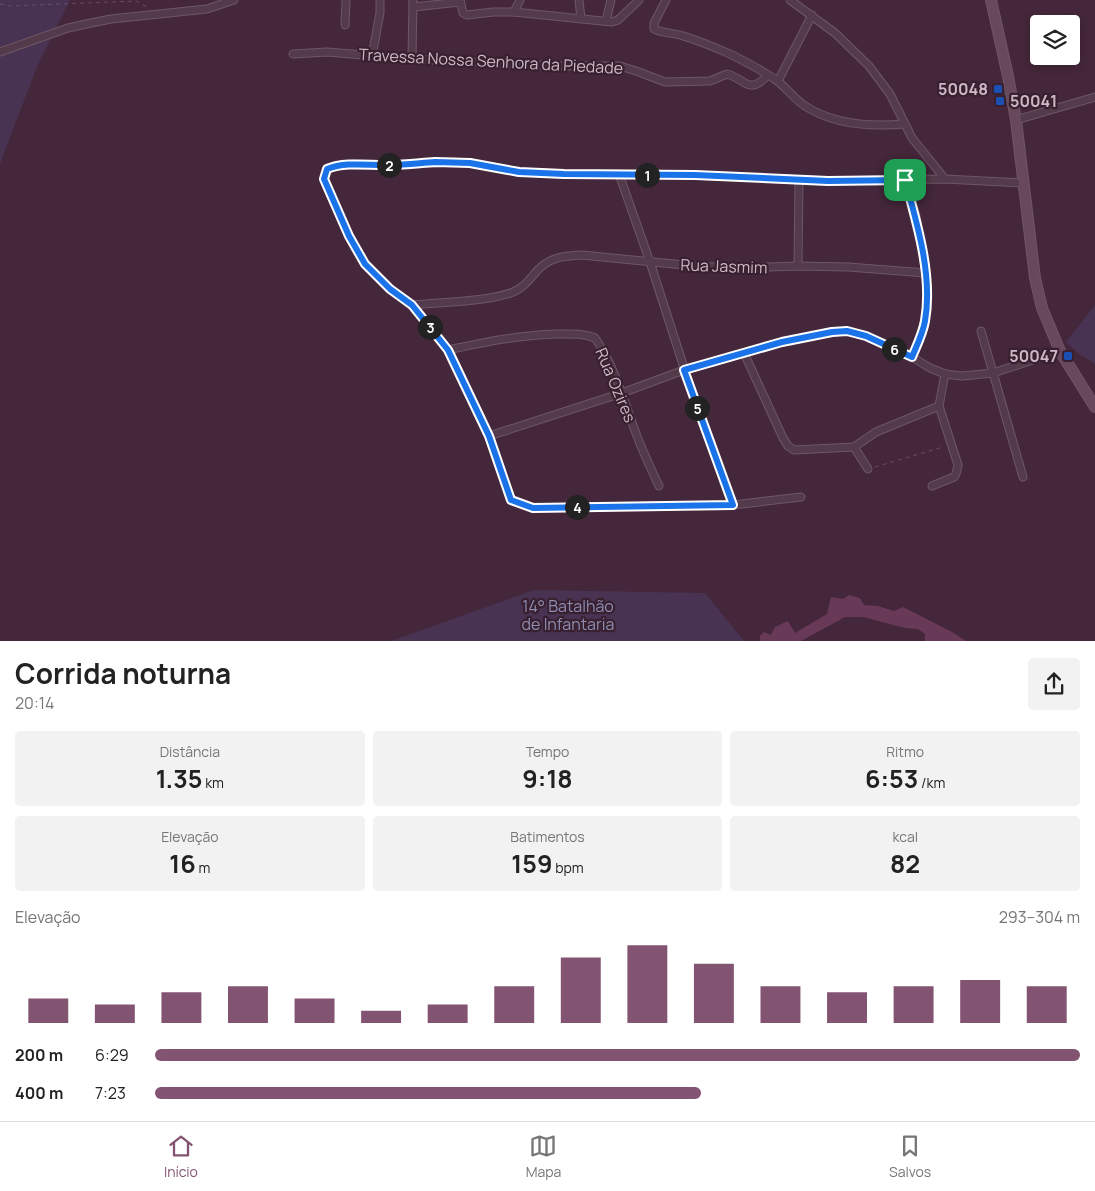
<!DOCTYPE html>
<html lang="pt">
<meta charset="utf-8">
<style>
:root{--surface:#fff;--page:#f2f2f2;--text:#222;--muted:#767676;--line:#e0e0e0;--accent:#835471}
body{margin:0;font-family:Manrope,sans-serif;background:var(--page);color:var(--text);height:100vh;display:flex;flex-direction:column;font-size:19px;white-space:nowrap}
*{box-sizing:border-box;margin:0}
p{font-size:16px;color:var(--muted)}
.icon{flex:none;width:28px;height:28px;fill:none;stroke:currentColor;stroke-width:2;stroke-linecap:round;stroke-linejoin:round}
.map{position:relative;height:641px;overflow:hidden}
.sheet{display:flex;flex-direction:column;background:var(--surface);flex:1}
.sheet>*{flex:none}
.fabs{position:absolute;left:1030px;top:15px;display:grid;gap:10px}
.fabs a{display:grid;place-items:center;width:50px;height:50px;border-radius:5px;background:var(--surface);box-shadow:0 2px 8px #0003;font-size:25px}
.pin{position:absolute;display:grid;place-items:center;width:42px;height:42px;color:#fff;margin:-21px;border-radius:10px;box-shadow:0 2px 8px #0006}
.km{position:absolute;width:25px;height:25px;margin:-12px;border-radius:50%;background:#222;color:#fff;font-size:14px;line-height:25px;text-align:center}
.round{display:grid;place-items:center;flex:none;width:52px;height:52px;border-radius:5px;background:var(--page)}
.headline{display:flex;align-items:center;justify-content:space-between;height:85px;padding:0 15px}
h1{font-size:28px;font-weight:700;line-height:38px}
.stats{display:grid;grid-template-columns:repeat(3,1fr);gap:8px;height:85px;padding:5px 15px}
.stats div{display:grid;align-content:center;border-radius:5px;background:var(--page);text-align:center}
.stats b{font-size:25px;font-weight:700}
.stats small{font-size:14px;font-weight:400}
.stats p{font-size:14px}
.chart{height:140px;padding:10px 15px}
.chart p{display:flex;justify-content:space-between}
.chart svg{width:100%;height:90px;margin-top:5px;stroke:var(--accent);stroke-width:6}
ul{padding:0 15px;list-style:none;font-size:16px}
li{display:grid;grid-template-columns:80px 60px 1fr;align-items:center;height:38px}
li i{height:12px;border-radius:6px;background:var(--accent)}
.tabs{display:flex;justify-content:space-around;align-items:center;height:70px;border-top:1px solid var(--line);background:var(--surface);font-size:14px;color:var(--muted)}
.tabs a{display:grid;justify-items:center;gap:2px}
.tabs .active{color:var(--accent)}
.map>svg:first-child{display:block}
.green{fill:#483352}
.water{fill:#693958}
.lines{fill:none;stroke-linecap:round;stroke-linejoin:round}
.street-casing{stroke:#6e5765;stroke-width:9}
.secondary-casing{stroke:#6e5765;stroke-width:12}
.path{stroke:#654e67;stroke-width:1;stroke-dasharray:4 4;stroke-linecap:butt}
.street{stroke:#543b4b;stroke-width:7}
.secondary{stroke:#67495b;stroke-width:10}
.route-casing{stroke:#fff;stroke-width:10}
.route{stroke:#1a73e8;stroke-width:6}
.transit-dot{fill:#1a4fb4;stroke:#392030;stroke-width:2}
.labels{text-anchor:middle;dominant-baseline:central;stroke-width:4.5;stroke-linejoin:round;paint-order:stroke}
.street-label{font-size:16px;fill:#cdb9c5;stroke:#392030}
.poi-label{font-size:16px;font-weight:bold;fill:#cdb9c5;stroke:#392030;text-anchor:end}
.park-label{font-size:16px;fill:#8d8db2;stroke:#392030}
</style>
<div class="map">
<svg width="1095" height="641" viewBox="0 0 1095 641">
<rect width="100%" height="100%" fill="#44273a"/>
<g class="green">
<polygon points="0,0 70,0 36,69 0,164"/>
<polygon points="1095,305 1095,364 1078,353 1066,342"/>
<polygon points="534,590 705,593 744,641 391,641"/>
</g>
<polygon class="water" points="849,595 860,598 864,605 878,606 894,611 903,607 952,632 966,641 925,641 925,634 918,629 905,628 863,617 845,617 801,641 760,641 760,636 764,632 771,635 775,627 788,621 795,633 827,614 831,597 843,599"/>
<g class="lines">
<defs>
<g id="street">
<polyline points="460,0 463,13 467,15 493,12 514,12 612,22 618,20 639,0"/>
<polyline points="579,0 581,19"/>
<path d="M666 0 654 23V29C662 33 672 33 680 35 697 40 714 47 730 54 746 62 762 70 776 80 787 88 794 99 805 106 833 124 871 127 904 124"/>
<polyline points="790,0 835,33 869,66 890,94 912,138 945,179"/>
<polyline points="413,7 460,2"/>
<polyline points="514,12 520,0"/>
<polyline points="606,21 611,0"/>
<polyline points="345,25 346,0"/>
<polyline points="0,52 68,28 91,23 111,19 207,9 234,0"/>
<path d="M293 54 327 52 412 59 557 66H620L636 71 665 82 710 81 727 74C746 79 748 96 768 75"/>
<polyline points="372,56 380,13 380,0"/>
<polyline points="412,59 413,0"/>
<polyline points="778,81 812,15"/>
<polyline points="1016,120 1095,97"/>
<polyline points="619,174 650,262 695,402 733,505"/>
<polyline points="905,180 916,216 926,273"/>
<polyline points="798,266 799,180"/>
<path d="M413 305C441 302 488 302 513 292 523 288 529 280 536 272 549 257 563 256 582 255L694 266 739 268 798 266 848 267 926 273C929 307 926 326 912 357"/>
<polyline points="981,331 1023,477"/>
<path d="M448 350C485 342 519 335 557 334 570 334 583 333 595 338 614 365 623 398 634 428 641 448 650 467 659 486"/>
<polyline points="744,353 783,438 788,446 794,450 854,447 876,432 939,406"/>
<polyline points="489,436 622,393 684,370 782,342 832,332 847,331 866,336 912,357 930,368 945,374 962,376 993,373 1060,351"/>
<polyline points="854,447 868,469"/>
<polyline points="932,486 954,477 956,474 958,465 939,406 945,374"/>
<polyline points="801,497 733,505 533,508 511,499 489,436 448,350 413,305 390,289 365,264 349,236 329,192 324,179 327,169 334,166 354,164 392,165 452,162 470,163 519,172 564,174 695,175 828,181 945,179 1024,183"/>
</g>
<polyline id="secondary" points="991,0 1008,76 1016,120 1035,278 1042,308 1060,351 1095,407"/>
</defs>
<use href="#street" class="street-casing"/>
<use href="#secondary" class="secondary-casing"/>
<g class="path">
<polyline points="0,4 10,6 136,1 147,7"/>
<polyline points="875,467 943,447"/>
</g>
<use href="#street" class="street"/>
<use href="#secondary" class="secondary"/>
</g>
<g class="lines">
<defs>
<path id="route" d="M435 162 470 163 519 172 564 174 695 175 828 181 905 180C917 223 933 276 925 321 923 333 917 345 912 357L866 336 847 331 832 332 782 342 684 370 733 505 533 508 511 500 489 436 448 350 412 305 390 289 365 264 349 236 324 179 327 169C347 161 370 166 391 165 405 165 420 163 435 162Z"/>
</defs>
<use href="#route" class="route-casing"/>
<use href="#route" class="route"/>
</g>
<g class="transit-dot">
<rect x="993" y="84" width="10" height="10" rx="2.5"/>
<rect x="995" y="96" width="10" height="10" rx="2.5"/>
<rect x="1063" y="351" width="10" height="10" rx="2.5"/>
</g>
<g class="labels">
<g class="street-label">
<text transform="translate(491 61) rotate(3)">Travessa Nossa Senhora da Piedade</text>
<text transform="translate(724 266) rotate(2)">Rua Jasmim</text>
<text transform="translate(616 385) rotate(67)">Rua Ozires</text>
</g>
<g class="poi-label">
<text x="988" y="89">50048</text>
<text x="1010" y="101" text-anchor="start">50041</text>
<text x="1058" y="356">50047</text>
</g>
<g class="park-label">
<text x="568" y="606">14° Batalhão<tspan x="568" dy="18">de Infantaria</tspan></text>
</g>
</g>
</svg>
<div class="fabs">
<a><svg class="icon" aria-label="layers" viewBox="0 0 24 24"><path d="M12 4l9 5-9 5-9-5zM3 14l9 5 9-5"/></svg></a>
</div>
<div class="pin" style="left:905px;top:180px;background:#1e9e55"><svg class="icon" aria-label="arrive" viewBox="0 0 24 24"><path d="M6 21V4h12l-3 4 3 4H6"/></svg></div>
<b class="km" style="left:647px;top:175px">1</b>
<b class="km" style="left:389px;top:165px">2</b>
<b class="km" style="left:430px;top:327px">3</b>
<b class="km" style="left:577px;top:507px">4</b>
<b class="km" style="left:697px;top:408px">5</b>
<b class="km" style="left:894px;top:349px">6</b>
</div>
<section class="sheet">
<div class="headline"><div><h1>Corrida noturna</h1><p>20:14</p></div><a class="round"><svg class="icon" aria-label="share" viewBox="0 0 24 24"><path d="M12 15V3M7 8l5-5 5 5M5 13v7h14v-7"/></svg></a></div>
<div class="stats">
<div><p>Distância</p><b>1.35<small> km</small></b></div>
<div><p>Tempo</p><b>9:18</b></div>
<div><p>Ritmo</p><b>6:53<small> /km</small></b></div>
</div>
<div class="stats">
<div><p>Elevação</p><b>16<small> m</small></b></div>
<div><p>Batimentos</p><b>159<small> bpm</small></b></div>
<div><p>kcal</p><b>82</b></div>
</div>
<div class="chart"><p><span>Elevação</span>293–304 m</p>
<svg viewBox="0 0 160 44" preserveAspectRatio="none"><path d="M5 44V32M15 44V35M25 44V29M35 44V26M45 44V32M55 44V38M65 44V35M75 44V26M85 44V12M95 44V6M105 44V15M115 44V26M125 44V29M135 44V26M145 44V23M155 44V26"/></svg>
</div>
<ul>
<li><b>200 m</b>6:29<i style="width:100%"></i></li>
<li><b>400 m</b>7:23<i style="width:59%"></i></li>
</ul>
</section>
<nav class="tabs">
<a class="active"><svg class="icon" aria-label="home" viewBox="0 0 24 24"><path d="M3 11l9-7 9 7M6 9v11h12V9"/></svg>Início</a>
<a><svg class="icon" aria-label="map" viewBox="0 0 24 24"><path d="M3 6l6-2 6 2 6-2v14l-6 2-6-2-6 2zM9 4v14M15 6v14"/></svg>Mapa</a>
<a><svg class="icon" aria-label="saved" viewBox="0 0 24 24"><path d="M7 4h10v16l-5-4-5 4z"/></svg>Salvos</a>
</nav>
